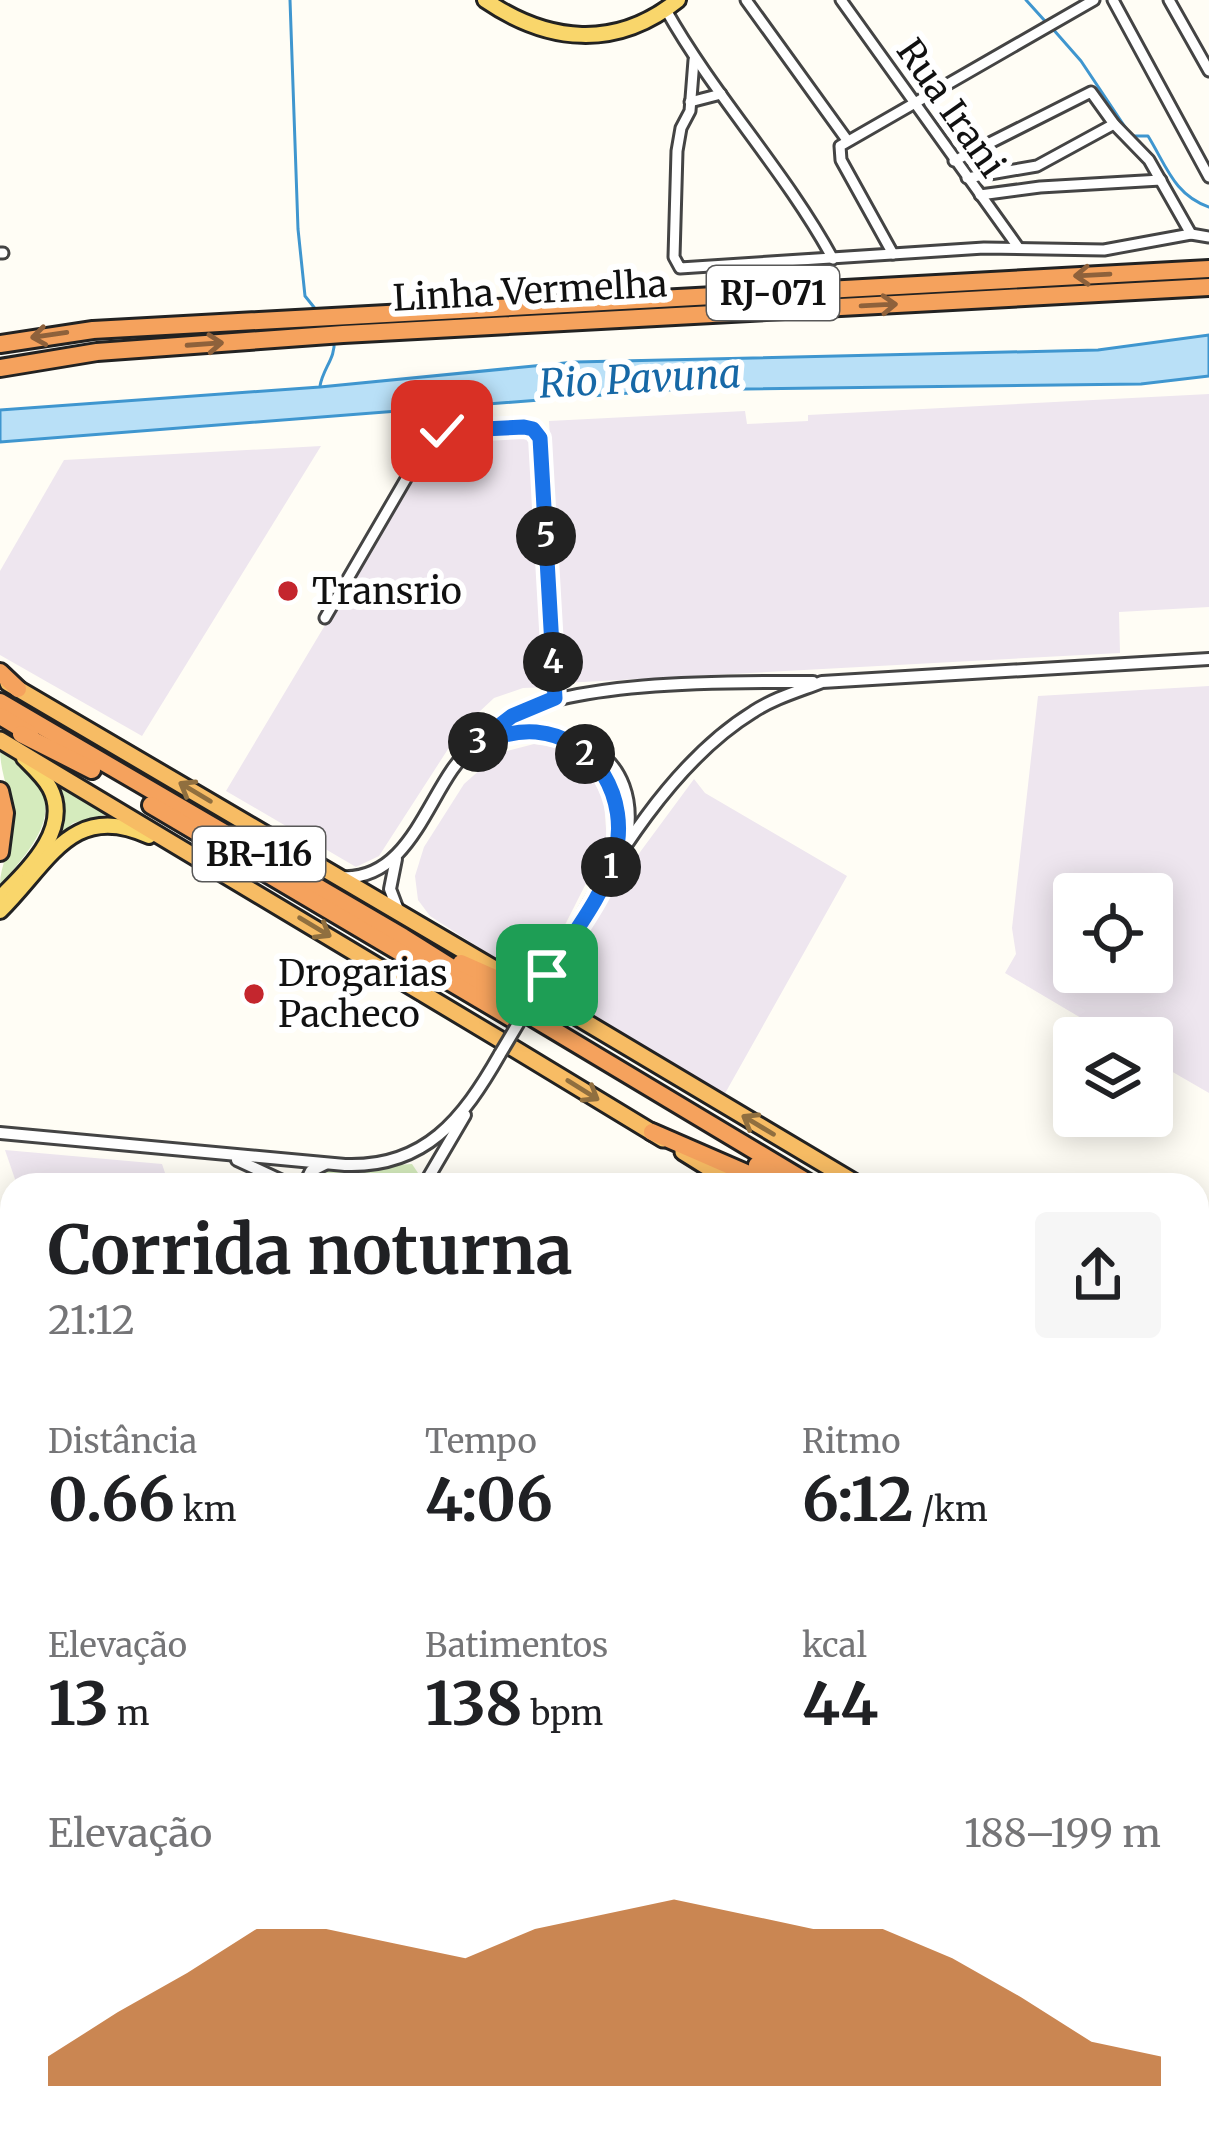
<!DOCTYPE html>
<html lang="pt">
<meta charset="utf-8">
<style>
:root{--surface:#fff;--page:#f6f6f6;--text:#202124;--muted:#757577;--accent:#b45309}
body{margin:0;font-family:Merriweather,serif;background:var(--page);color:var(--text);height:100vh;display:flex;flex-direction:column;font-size:45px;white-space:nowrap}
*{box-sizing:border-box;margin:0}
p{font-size:39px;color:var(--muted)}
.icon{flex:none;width:66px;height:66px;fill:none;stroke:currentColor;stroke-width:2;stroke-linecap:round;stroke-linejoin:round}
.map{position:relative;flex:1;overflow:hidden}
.details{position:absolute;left:0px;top:1173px;width:1209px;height:972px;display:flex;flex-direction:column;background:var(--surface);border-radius:36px 36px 0 0;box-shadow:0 6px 30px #0003}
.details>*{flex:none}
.buttons{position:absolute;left:1053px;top:873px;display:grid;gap:24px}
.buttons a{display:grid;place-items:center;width:120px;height:120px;border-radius:12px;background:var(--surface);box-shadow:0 6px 30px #0003;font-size:60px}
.pin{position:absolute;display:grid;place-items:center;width:102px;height:102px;color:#fff;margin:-51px;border-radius:24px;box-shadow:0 6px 18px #0006}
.km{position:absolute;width:60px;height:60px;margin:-30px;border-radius:50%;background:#222;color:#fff;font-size:33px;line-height:60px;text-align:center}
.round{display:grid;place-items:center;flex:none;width:126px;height:126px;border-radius:12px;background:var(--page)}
.overview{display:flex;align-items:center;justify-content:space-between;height:204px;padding:0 48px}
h1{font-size:66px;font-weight:700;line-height:90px}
.metrics{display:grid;grid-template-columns:repeat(3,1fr);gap:18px;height:204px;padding:12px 48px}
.metrics div{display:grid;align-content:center}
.metrics b{font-size:60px;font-weight:700}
.metrics small{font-size:33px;font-weight:400}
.metrics p{font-size:33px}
.chart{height:336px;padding:24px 48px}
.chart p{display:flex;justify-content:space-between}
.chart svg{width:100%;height:216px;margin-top:12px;fill:var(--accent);opacity:.7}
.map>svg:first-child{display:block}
.industrial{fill:#eee6ef;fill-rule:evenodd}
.green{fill:#d5ebbd}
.water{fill:#b9e0f7;stroke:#3f96cf;stroke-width:3}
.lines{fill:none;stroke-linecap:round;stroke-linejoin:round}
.stream{stroke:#3f96cf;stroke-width:3}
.minor-casing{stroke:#444;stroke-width:15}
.tertiary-casing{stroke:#444;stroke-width:16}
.primary-casing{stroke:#222;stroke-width:20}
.trunk-casing{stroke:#222;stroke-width:21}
.motorway-casing{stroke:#222;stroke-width:22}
.minor{stroke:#fff;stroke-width:9}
.tertiary{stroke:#fff;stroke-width:10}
.primary{stroke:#f9d66b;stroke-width:14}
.trunk{stroke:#f7bc64;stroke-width:15}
.motorway{stroke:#f5a25d;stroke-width:16}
.tertiary-bridge-casing{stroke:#444;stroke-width:16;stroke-linecap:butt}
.tertiary-bridge{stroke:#fff;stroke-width:10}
.oneway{stroke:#8e613b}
.oneway2{stroke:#906f3f}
.route-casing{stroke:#fff;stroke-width:24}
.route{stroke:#1a73e8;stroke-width:15}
.poi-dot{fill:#c4262e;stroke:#fff;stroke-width:4.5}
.labels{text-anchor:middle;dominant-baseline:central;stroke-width:12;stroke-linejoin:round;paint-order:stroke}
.shield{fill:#fff;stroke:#585858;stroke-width:3}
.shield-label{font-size:33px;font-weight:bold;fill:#111}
.street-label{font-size:36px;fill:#111;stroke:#fff}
.poi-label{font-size:36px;fill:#111;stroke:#fff;text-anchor:start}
.water-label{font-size:39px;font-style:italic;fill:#1768a6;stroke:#fff}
</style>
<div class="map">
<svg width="1209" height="2145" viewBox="0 0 1209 2145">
<rect width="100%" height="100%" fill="#fffdf5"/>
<g class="industrial">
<polygon points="1209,394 1209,607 1119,612 1120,653 564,683 549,421 745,411 747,424 808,421 808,415"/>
<polygon points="533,434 551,687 523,688 494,698 461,729 379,856 356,867 226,791 435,441"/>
<polygon points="321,446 142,736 0,655 0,571 64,460"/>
<path d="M1209 686V1093L1152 1060V1038H1115L1005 973 1016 954 1012 928 1038 696ZM1074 894H1152V972H1074Z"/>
<polygon points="534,744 565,749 588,768 604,802 607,842 535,984 430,916 418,900 415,876 424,847 464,784 499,753"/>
<polygon points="694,779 705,793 847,876 723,1097 559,998 555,976 584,928"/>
<polygon points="5,1150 162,1164 169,1185 17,1185"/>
</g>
<g class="green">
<path d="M0 749C72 796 48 831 0 885 0 864 12 847 13 827 14 800 0 777 0 749Z"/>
<polygon points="55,782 108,814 73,823 53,841 60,799"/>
<polygon points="412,1164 418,1173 410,1185 313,1185 316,1170"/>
</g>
<polygon class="water" points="1209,335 1209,376 1141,384 668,390 0,442 0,410 320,387 575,362 1098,350"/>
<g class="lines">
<g class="stream">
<polyline points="290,0 298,229 305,296 317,311"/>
<polyline points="1026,0 1045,21"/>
<path d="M1052 28 1081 61 1131 136H1148C1166 165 1174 195 1209 207"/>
<path d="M320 386C323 368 336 358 334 340"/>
</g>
<defs>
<g id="minor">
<polyline points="746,0 847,140"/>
<polyline points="841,0 1018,247"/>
<polyline points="1113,0 1209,177"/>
<polyline points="1169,0 1209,71"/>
<path d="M666 10C715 97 785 171 833 259"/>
<polyline points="694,60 690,111 681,128 677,151 674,257 680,268 984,248 1104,250 1191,234 1209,237"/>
<polyline points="690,102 721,94"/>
<polyline points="954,161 1091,92 1114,124 1149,160 1191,234"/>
<polyline points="967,178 1037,166 1114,124"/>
<polyline points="980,195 1040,187 1161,180"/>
<polyline points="0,253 3,253"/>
<polyline points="893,254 841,160 840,146 1094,0"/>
<polyline points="325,618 431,436 442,431 533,429 540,438 555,697"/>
<polyline points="0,1626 12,1625"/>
<polyline points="0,1706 12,1715"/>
<polyline points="1197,1834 1209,1842"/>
<polyline points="1197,1903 1209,1895"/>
<polyline points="474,2133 493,2145"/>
<polyline points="708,2133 728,2145"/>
<polyline points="859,2133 878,2145"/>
<polyline points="327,2135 344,2145"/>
<polyline points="581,2145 588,2133"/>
<polyline points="670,2145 677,2133"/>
<polyline points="998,2145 1012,2133"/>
</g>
<g id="tertiary">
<path d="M566 741C612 768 628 811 613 862"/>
<path d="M482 743C561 714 648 750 625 847"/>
<polyline points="396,859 390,889 398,910"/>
<path d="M341 877C402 881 423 812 452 770 466 750 486 733 506 720 567 679 737 682 813 682"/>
<path d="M547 975C601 884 662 768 753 712 774 698 799 691 822 682L1209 659"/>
<path d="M0 1133 345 1165C425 1168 463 1119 500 1054"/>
<polyline points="237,1160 291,1185"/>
<polyline points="304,1185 311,1171 325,1164"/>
<polyline points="424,1185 465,1115"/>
<polyline points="322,2145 328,2133"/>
</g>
<g id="primary">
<path d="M485 0C548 43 616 50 678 0"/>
<path d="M0 898C26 871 72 830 50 788 44 777 33 767 24 758"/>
<path d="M0 911C48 864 72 800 149 836"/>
</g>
<g id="trunk">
<polyline points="8,683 505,975"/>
<polyline points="0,740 499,1039"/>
<polyline points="552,1002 859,1185"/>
<polyline points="513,1048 663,1139"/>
<polyline points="683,1152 736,1185"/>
<polyline points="1197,1388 1209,1395"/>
<polyline points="1197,1448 1209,1454"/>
</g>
<g id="motorway">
<polyline points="0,344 93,330 1209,269"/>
<polyline points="0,368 97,352 343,334 1209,287"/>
<polyline points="0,672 18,689"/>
<polyline points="0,702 403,937 516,1008"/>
<polyline points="0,716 30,734"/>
<polyline points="21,734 92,770"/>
<polyline points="0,791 5,813 0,852"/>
<polyline points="151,805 511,1018"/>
<polyline points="461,963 526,992"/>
<polyline points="540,998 558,1006"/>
<polyline points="530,1016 812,1185"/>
<polyline points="652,1132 767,1182"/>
<polyline points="757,1165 789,1185"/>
<polyline points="1197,1413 1209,1421"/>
<polyline points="1197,1430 1209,1437"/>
</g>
</defs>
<use href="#minor" class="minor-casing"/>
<use href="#tertiary" class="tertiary-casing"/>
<use href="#primary" class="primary-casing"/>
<use href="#trunk" class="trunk-casing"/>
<use href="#motorway" class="motorway-casing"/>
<use href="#minor" class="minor"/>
<use href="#tertiary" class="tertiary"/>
<use href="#primary" class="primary"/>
<use href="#trunk" class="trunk"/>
<use href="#motorway" class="motorway"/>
<defs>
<polyline id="tertiary-bridge" points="500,1054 547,975"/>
</defs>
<use href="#tertiary-bridge" class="tertiary-bridge-casing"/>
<use href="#tertiary-bridge" class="tertiary-bridge"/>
</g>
<defs><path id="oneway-shaft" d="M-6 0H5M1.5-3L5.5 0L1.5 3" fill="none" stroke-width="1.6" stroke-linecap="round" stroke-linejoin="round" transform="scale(3)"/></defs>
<g class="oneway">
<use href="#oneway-shaft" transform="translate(1092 275) rotate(177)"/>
<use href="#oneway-shaft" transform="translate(879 305) rotate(-3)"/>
<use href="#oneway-shaft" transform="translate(49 335) rotate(172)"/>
<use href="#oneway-shaft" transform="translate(205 344) rotate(-4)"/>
</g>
<g class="oneway2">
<use href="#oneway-shaft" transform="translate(195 792) rotate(-149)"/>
<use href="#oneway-shaft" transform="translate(315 927) rotate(31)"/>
<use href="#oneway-shaft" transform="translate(583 1090) rotate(32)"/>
<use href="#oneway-shaft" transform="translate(758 1125) rotate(-149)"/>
</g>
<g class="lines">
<defs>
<path id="route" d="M442 431 524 427 533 429 540 438 555 698 512 716 473 746C494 738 514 730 536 732 596 737 630 800 615 855 603 898 570 937 547 975"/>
</defs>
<use href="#route" class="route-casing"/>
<use href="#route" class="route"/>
</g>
<g class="poi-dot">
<circle cx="288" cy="591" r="12"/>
<circle cx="254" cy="994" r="12"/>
</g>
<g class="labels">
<g class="shield">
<rect x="707" y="266" width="132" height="54" rx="9"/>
<rect x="193" y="827" width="132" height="54" rx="9"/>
</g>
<g class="shield-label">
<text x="773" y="293">RJ-071</text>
<text x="259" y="854">BR-116</text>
</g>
<g class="street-label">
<text transform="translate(951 108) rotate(55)">Rua Irani</text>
<text transform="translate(530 291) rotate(-3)">Linha Vermelha</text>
</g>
<g class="poi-label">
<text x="312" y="591">Transrio</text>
<text x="278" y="973">Drogarias<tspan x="278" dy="41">Pacheco</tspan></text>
</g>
<g class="water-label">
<text transform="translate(640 379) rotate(-3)">Rio Pavuna</text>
</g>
</g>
</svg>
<div class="buttons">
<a><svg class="icon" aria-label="locate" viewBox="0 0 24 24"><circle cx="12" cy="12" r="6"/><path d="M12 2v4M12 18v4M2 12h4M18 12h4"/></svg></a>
<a><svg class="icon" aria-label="layers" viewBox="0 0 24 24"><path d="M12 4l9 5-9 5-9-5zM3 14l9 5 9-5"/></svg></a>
</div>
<div class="pin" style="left:547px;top:975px;background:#1e9e55"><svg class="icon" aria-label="arrive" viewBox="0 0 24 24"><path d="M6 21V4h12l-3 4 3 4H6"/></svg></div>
<div class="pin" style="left:442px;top:431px;background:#d93025"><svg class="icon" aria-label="check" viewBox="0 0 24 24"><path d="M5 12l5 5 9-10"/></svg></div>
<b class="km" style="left:611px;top:867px">1</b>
<b class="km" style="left:585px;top:754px">2</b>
<b class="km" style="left:478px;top:742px">3</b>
<b class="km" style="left:553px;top:662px">4</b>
<b class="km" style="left:546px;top:536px">5</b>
<section class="details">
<div class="overview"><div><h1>Corrida noturna</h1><p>21:12</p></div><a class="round"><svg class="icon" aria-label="share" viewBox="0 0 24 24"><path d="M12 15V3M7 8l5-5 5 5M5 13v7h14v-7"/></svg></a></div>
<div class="metrics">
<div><p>Distância</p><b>0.66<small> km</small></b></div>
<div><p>Tempo</p><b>4:06</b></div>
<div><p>Ritmo</p><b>6:12<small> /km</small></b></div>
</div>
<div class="metrics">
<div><p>Elevação</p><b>13<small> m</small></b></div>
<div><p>Batimentos</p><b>138<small> bpm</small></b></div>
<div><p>kcal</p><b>44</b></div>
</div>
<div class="chart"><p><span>Elevação</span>188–199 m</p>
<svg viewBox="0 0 160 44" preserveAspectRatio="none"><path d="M0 44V38L10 29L20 21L30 12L40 12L50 15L60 18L70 12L80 9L90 6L100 9L110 12L120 12L130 18L140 26L150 35L160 38V44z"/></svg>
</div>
</section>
</div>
